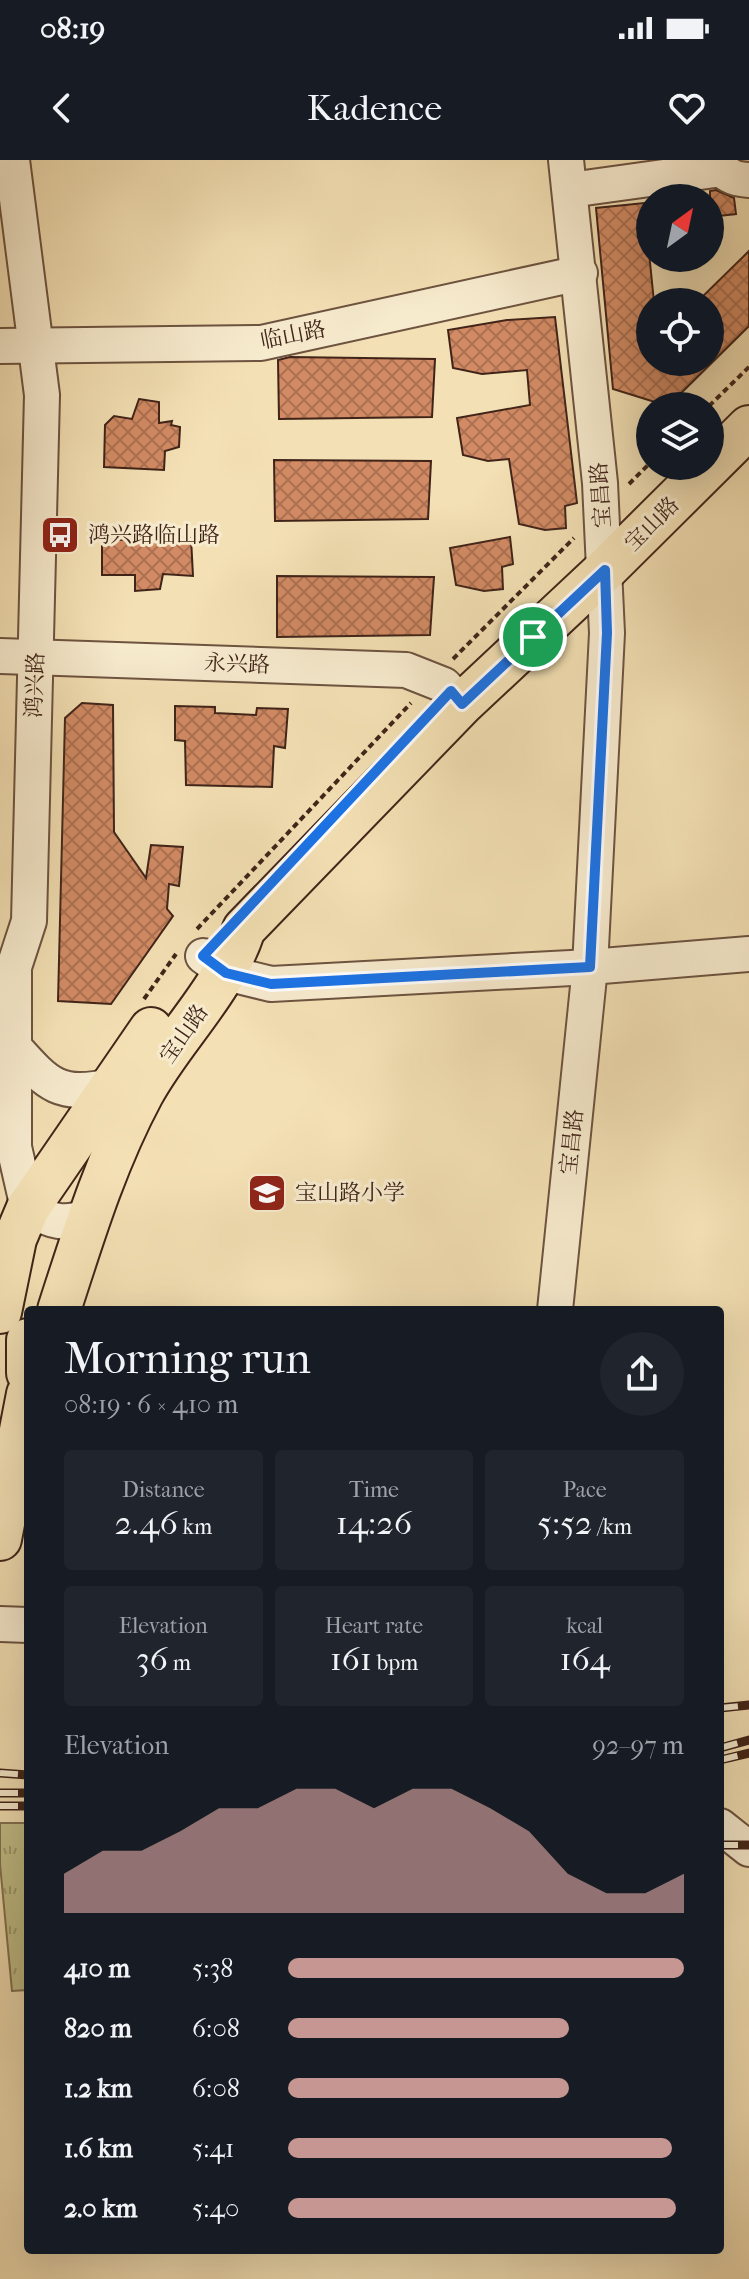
<!DOCTYPE html>
<meta charset="utf-8">
<style>
:root{--surface:#171b24;--page:#20242c;--text:#f1f3f6;--muted:#9ea1a6;--accent:#c59692}
body{margin:0;font-family:"IM FELL French Canon","Noto Serif SC",serif;background:var(--page);color:var(--text);height:100vh;display:flex;flex-direction:column;font-size:30px;white-space:nowrap}
*{box-sizing:border-box;margin:0}
p{font-size:26px;color:var(--muted)}
.icon{flex:none;width:44px;height:44px;fill:none;stroke:currentColor;stroke-width:2;stroke-linecap:round;stroke-linejoin:round}
.map{position:relative;flex:1;overflow:hidden}
.drawer{position:absolute;left:24px;top:1146px;width:700px;height:948px;display:flex;flex-direction:column;background:var(--surface);border-radius:8px;box-shadow:0 8px 32px #0002}
.drawer>*{flex:none}
.needle{width:52px;rotate:33deg}
.buttons{position:absolute;left:636px;top:24px;display:grid;gap:16px}
.buttons a{display:grid;place-items:center;width:88px;height:88px;border-radius:50%;background:var(--surface);box-shadow:0 8px 32px #0002;font-size:40px}
.pin{position:absolute;display:grid;place-items:center;width:68px;height:68px;color:#fff;margin:-34px;border:4px solid #fff;border-radius:50%;box-shadow:0 2px 8px #0007}
.round{display:grid;place-items:center;flex:none;width:84px;height:84px;border-radius:42px;background:var(--page)}
.head{display:flex;align-items:center;justify-content:space-between;height:136px;padding:0 40px}
h1{font-size:44px;font-weight:600;line-height:60px}
.metrics{display:grid;grid-template-columns:repeat(3,1fr);gap:12px;height:136px;padding:8px 40px}
.metrics div{display:grid;align-content:center;border-radius:8px;background:var(--page);text-align:center}
.metrics b{font-size:34px;font-weight:600}
.metrics small{font-size:22px;font-weight:400}
.metrics p{font-size:22px}
.chart{height:224px;padding:16px 40px}
.chart p{display:flex;justify-content:space-between}
.chart svg{width:100%;height:144px;margin-top:8px;fill:var(--accent);opacity:.7}
ul{padding:0 40px;list-style:none;font-size:26px}
li{display:grid;grid-template-columns:128px 96px 1fr;align-items:center;height:60px}
li i{height:20px;border-radius:10px;background:var(--accent)}
.status{display:flex;justify-content:space-between;align-items:center;height:56px;padding:0 40px;background:var(--surface);direction:ltr}
.status svg{height:22px;fill:currentColor}
header{display:flex;justify-content:space-between;align-items:center;height:104px;padding:0 40px;background:var(--surface);font-size:36px;font-weight:600}
.map>svg:first-child{display:block}
.grass{fill:url(#grass-tufts);stroke:#817251;stroke-width:2}
.building{fill:url(#building-cross-hatch);stroke:#402419;stroke-width:2}
.lines{fill:none;stroke-linecap:round;stroke-linejoin:round}
.minor-casing{stroke:#6d5340;stroke-width:38}
.major-casing{stroke:#402419;stroke-width:46}
.path{stroke:#402419;stroke-width:4;stroke-dasharray:6 4;stroke-linecap:butt}
.minor{stroke:#f7ebce;stroke-width:34}
.major{stroke:#f3e0b4;stroke-width:42}
.rail-casing{stroke:#402419;stroke-width:9}
.rail{stroke:#f7ebce;stroke-width:6;stroke-dasharray:18;stroke-linecap:butt}
.route-casing{stroke:#fff;stroke-width:16}
.route{stroke:#1a73e8;stroke-width:10}
.labels{text-anchor:middle;dominant-baseline:central;stroke-width:6;stroke-linejoin:round;paint-order:stroke}
.street-label{font-size:22px;fill:#402419;stroke:#f7ebce}
.poi-label{font-size:22px;fill:#402419;stroke:#f7ebce;text-anchor:start}
</style>
<div class="status"><b>08:19</b><svg viewBox="0 0 49 12"><path d="M0 12V9h3v3zM5 12V6h3v6zM10 12V3h3v9zM15 12V0h3v12zM26 1h20v11H26zM47 4h2v5h-2z"/></svg></div>
<header><svg class="icon" aria-label="back" viewBox="0 0 24 24"><path d="M15 5l-7 7 7 7"/></svg>Kadence<svg class="icon" aria-label="heart" viewBox="0 0 24 24"><path d="M12 20l-8-8c-3-5 5-10 8-4 3-6 11-1 8 4z"/></svg></header>
<div class="map">
<svg width="749" height="2119" viewBox="0 0 749 2119">
<defs>
<pattern id="grass-tufts" width="24" height="20" patternUnits="userSpaceOnUse" patternTransform="scale(2)"><rect width="24" height="20" fill="#c2c089"/><path d="M3 7l-1-3M5 7V3M7 7l1-3M15 17l-1-3M17 17v-4M19 17l1-3" fill="none" stroke="#9f9c6f"/></pattern>
<pattern id="building-cross-hatch" width="8" height="8" patternUnits="userSpaceOnUse" patternTransform="scale(2)"><rect width="8" height="8" fill="#d28b64"/><path d="M0 0l8 8M0 8l8-8" fill="none" stroke="#ac7152"/></pattern>
</defs>
<rect width="100%" height="100%" fill="#f3e0b4"/>
<filter id="stains"><feTurbulence type="fractalNoise" baseFrequency=".0025" numOctaves="4"/><feColorMatrix values="0 0 0 0 .2 0 0 0 0 .09 0 0 0 0 .02 0 0 0 .5 -.17"/></filter>
<radialGradient id="worn" r=".72"><stop offset=".6" stop-color="#630" stop-opacity="0"/><stop offset="1" stop-color="#630" stop-opacity=".3"/></radialGradient>
<polygon class="grass" points="0,1663 28,1663 28,1830 12,1831 0,1704"/>
<g class="building">
<polygon points="716,30 734,38 736,54 710,57 710,31"/>
<polygon points="644,43 654,142 650,142 650,202 710,202 710,142 697,142 749,91 749,166 668,246 613,229 596,48"/>
<polygon points="555,157 577,343 565,346 566,368 545,370 519,364 509,299 488,301 463,295 457,258 530,245 527,210 482,214 453,208 448,170 507,160"/>
<polygon points="290,197 435,199 432,257 279,259 278,200"/>
<polygon points="139,239 159,242 159,263 172,261 171,265 180,267 179,287 165,291 164,310 104,307 105,265 114,256 132,259"/>
<polygon points="274,300 431,301 428,359 275,361"/>
<polygon points="154,376 191,378 193,416 163,414 160,429 135,431 135,415 102,415 102,382"/>
<polygon points="510,377 513,404 502,407 503,429 484,431 456,425 450,388"/>
<polygon points="277,416 434,417 430,475 277,477"/>
<polygon points="82,543 113,545 114,672 146,718 151,685 183,687 179,726 169,724 167,749 173,756 111,844 58,841 65,558"/>
<polygon points="175,546 215,547 215,553 256,555 257,548 288,549 285,588 274,586 272,627 186,625 185,581 175,580"/>
</g>
<g class="lines">
<defs>
<g id="minor">
<path d="M12 0 42 235 29 761 14 807V987L28 1048C51 1062 65 1066 90 1055"/>
<path d="M720 0C723 16 734 19 749 20"/>
<polyline points="570,30 722,9"/>
<polyline points="0,186 261,183 580,113"/>
<polyline points="0,496 406,510 444,525 462,544"/>
<polyline points="203,796 226,813 271,824 590,807 749,794"/>
<path d="M15 888C49 926 59 937 112 926"/>
<polyline points="555,1150 590,807 607,473 600,323 566,0"/>
<polyline points="0,1464 28,1465"/>
<polyline points="720,1666 749,1689"/>
</g>
<g id="major">
<path d="M59 1150C83 1076 105 1003 142 934 173 877 223 833 244 769L462 544 605 410 749 267"/>
<polyline points="0,1152 15,1079 28,1048 151,869"/>
<polyline points="28,1180 28,1213"/>
<polyline points="0,1379 28,1234"/>
</g>
</defs>
<use href="#minor" class="minor-casing"/>
<use href="#major" class="major-casing"/>
<g class="path">
<polyline points="709,246 749,207"/>
<polyline points="629,324 650,303"/>
<polyline points="453,499 574,378"/>
<polyline points="197,769 411,543"/>
<polyline points="144,839 176,794"/>
</g>
<use href="#minor" class="minor"/>
<use href="#major" class="major"/>
<defs>
<g id="rail">
<polyline points="720,1548 749,1545"/>
<polyline points="720,1588 749,1580"/>
<polyline points="720,1600 749,1593"/>
<polyline points="0,1613 28,1615"/>
<polyline points="0,1633 28,1633"/>
<polyline points="0,1646 28,1646"/>
<polyline points="720,1685 749,1685"/>
</g>
</defs>
<use href="#rail" class="rail-casing"/>
<use href="#rail" class="rail"/>
</g>
<g class="lines">
<defs>
<polygon id="route" points="605,410 607,473 590,807 271,824 226,813 203,796 451,531 462,544"/>
</defs>
<use href="#route" class="route-casing"/>
<use href="#route" class="route"/>
</g>
<defs>
<symbol id="bus-square" viewBox="-11 -11 22 22"><rect x="-9" y="-9" width="18" height="18" rx="4" fill="#8f2418" stroke="#f7ebce"/><path d="M-5-6H5V4H4V6H2V4H-2V6H-4V4H-5ZM-3.5-4V0h7V-4ZM-3.5 1.2v1.5H-2V1.2ZM2 1.2v1.5H3.5V1.2Z" fill="#fff"/></symbol>
<symbol id="school-square" viewBox="-11 -11 22 22"><rect x="-9" y="-9" width="18" height="18" rx="4" fill="#8f2418" stroke="#f7ebce"/><path d="M0-5L7-2L0 1L-7-2ZM-4 1L0 2.5L4 1V4Q0 6-4 4Z" fill="#fff"/></symbol>
</defs>
<g fill-rule="evenodd">
<use href="#bus-square" x="38" y="353" width="44" height="44"/>
<use href="#school-square" x="245" y="1011" width="44" height="44"/>
</g>
<g class="labels">
<g class="street-label">
<text transform="translate(293 175) rotate(-11)">临山路</text>
<text transform="translate(601 335) rotate(-94)">宝昌路</text>
<text transform="translate(652 364) rotate(-45)">宝山路</text>
<text transform="translate(237 504) rotate(2)">永兴路</text>
<text transform="translate(35 525) rotate(-88)">鸿兴路</text>
<text transform="translate(184 874) rotate(-55)">宝山路</text>
<text transform="translate(572 982) rotate(-84)">宝昌路</text>
</g>
<g class="poi-label">
<text x="88" y="375">鸿兴路临山路</text>
<text x="295" y="1033">宝山路小学</text>
</g>
</g>
<rect width="100%" height="100%" filter="url(#stains)"/>
<rect width="100%" height="100%" fill="url(#worn)"/>
</svg>
<div class="buttons">
<a><svg class="needle" viewBox="-14 -14 28 28"><path d="M0-13l5 13h-10z" fill="#e53935"/><path d="M0 13l5-13h-10z" fill="#9ea1a6"/></svg></a>
<a><svg class="icon" aria-label="locate" viewBox="0 0 24 24"><circle cx="12" cy="12" r="6"/><path d="M12 2v4M12 18v4M2 12h4M18 12h4"/></svg></a>
<a><svg class="icon" aria-label="layers" viewBox="0 0 24 24"><path d="M12 4l9 5-9 5-9-5zM3 14l9 5 9-5"/></svg></a>
</div>
<div class="pin" style="left:533px;top:477px;background:#1e9e55"><svg class="icon" aria-label="arrive" viewBox="0 0 24 24"><path d="M6 21V4h12l-3 4 3 4H6"/></svg></div>
<section class="drawer">
<div class="head"><div><h1>Morning run</h1><p>08:19 · 6 × 410 m</p></div><a class="round"><svg class="icon" aria-label="share" viewBox="0 0 24 24"><path d="M12 15V3M7 8l5-5 5 5M5 13v7h14v-7"/></svg></a></div>
<div class="metrics">
<div><p>Distance</p><b>2.46<small> km</small></b></div>
<div><p>Time</p><b>14:26</b></div>
<div><p>Pace</p><b>5:52<small> /km</small></b></div>
</div>
<div class="metrics">
<div><p>Elevation</p><b>36<small> m</small></b></div>
<div><p>Heart rate</p><b>161<small> bpm</small></b></div>
<div><p>kcal</p><b>164</b></div>
</div>
<div class="chart"><p><span>Elevation</span>92–97 m</p>
<svg viewBox="0 0 160 44" preserveAspectRatio="none"><path d="M0 44V32L10 25L20 25L30 19L40 12L50 12L60 6L70 6L80 12L90 6L100 6L110 12L120 19L130 32L140 38L150 38L160 32V44z"/></svg>
</div>
<ul>
<li><b>410 m</b>5:38<i style="width:100%"></i></li>
<li><b>820 m</b>6:08<i style="width:71%"></i></li>
<li><b>1.2 km</b>6:08<i style="width:71%"></i></li>
<li><b>1.6 km</b>5:41<i style="width:97%"></i></li>
<li><b>2.0 km</b>5:40<i style="width:98%"></i></li>
</ul>
</section>
</div>
